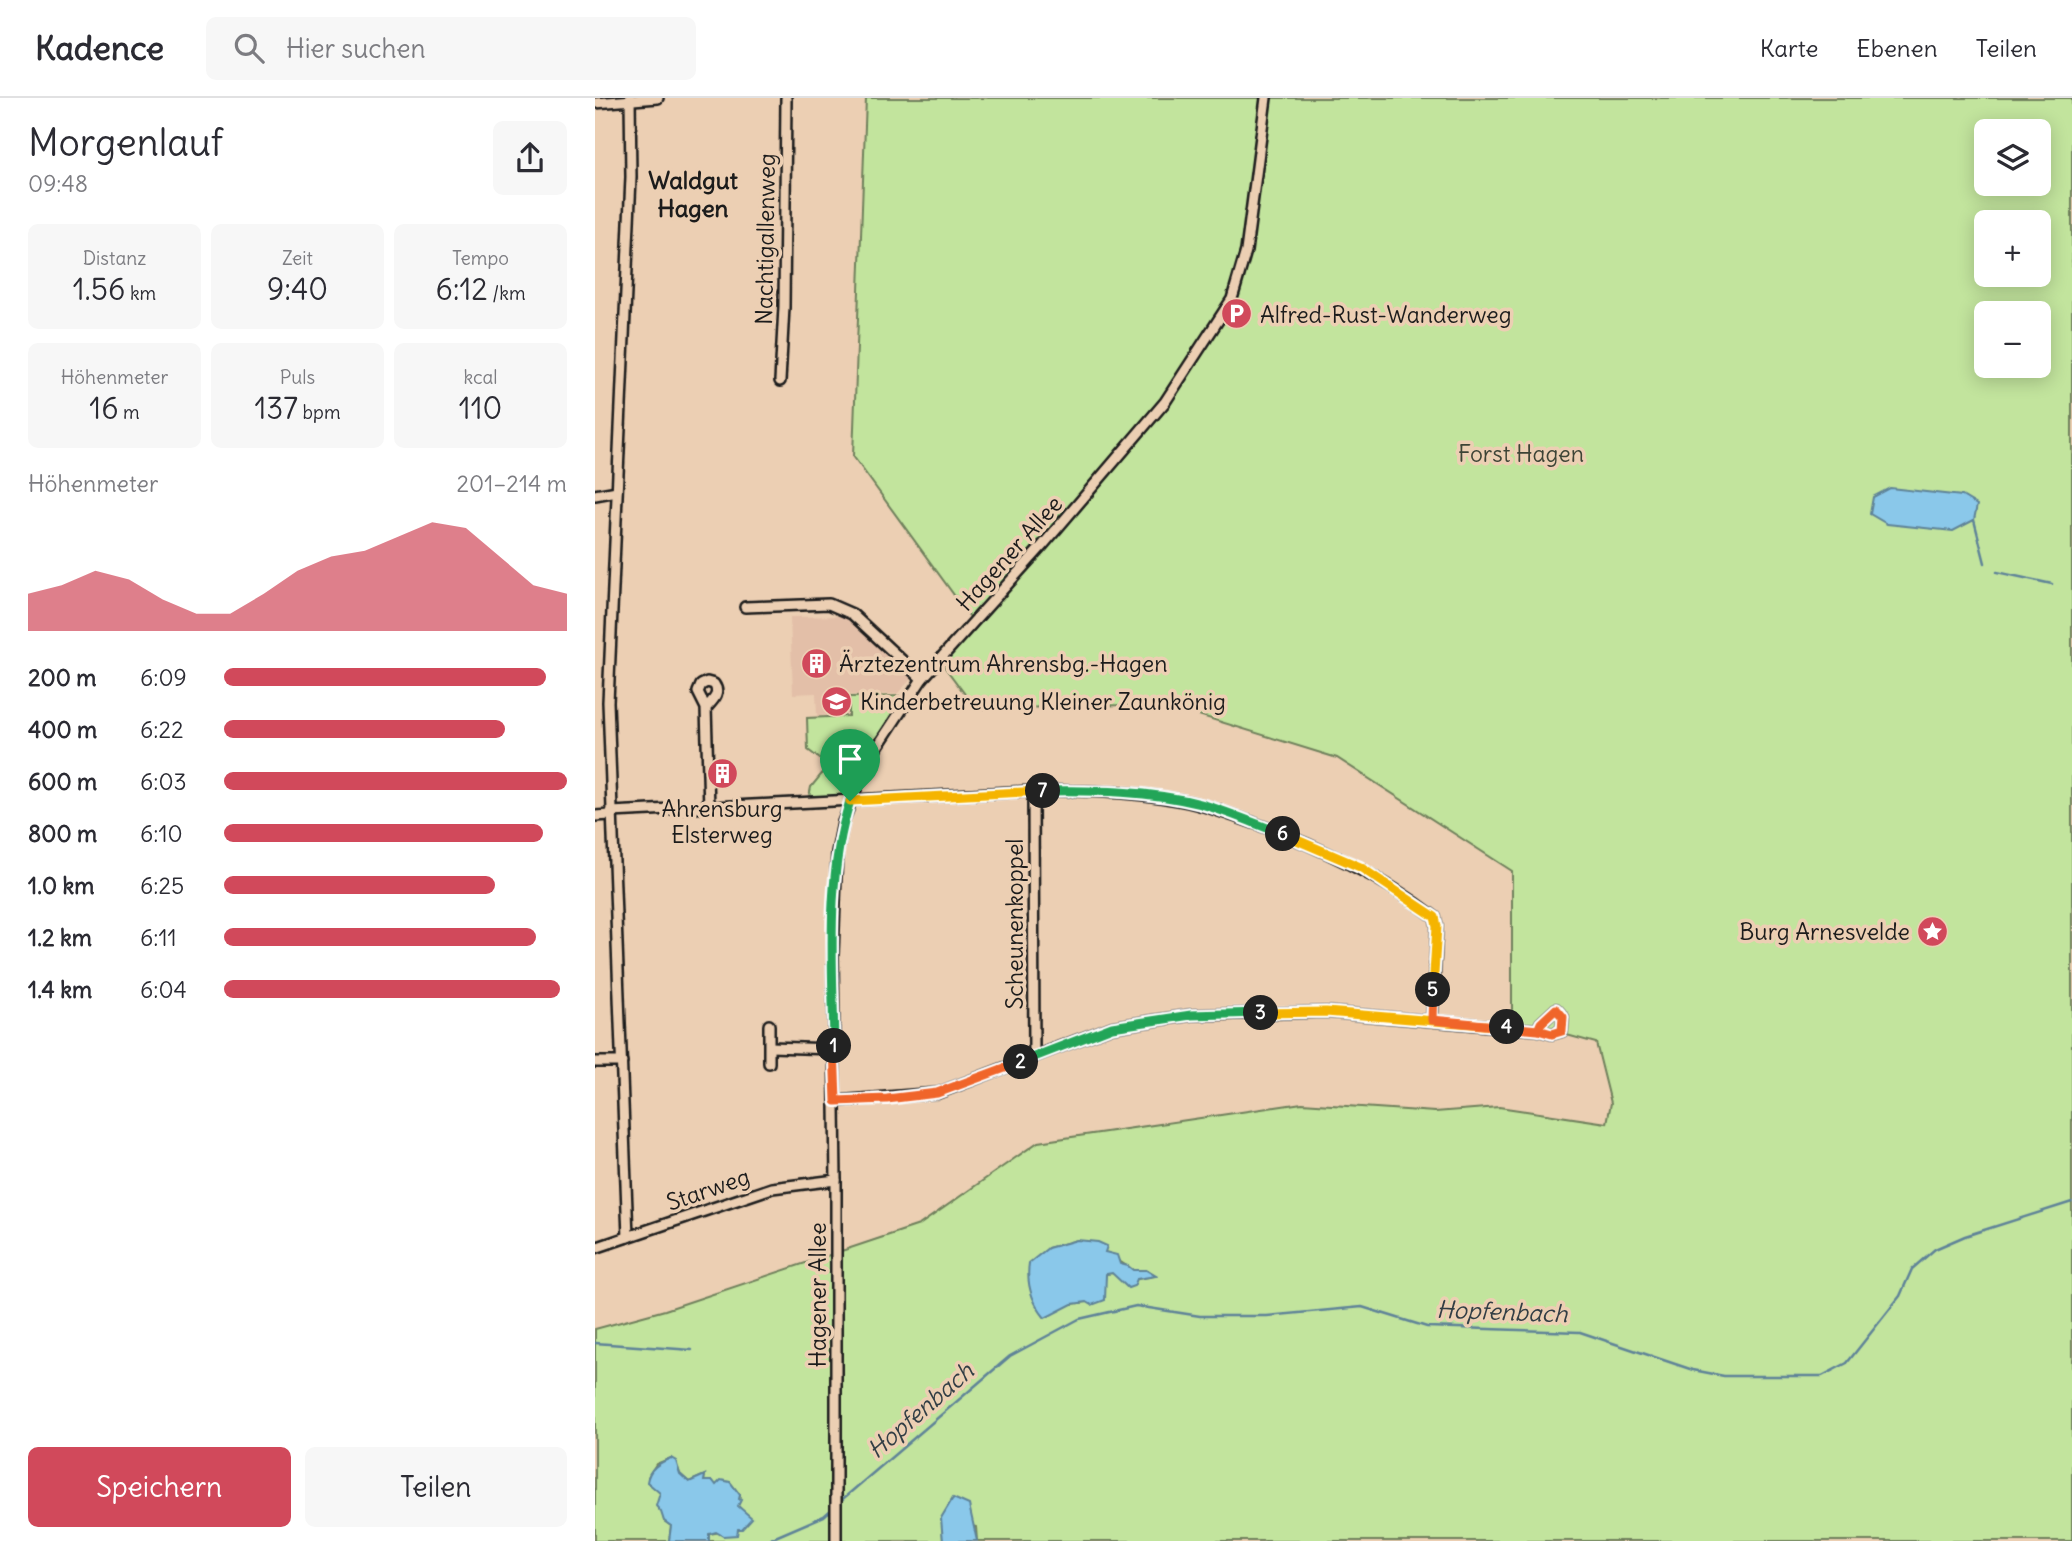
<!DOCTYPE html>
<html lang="de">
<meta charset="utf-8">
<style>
:root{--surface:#fff;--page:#f7f7f7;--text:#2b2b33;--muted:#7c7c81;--line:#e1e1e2;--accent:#d1495b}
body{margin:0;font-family:Delius,sans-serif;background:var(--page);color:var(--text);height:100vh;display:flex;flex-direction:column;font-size:26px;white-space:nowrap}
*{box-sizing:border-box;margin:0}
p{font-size:23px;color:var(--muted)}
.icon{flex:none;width:38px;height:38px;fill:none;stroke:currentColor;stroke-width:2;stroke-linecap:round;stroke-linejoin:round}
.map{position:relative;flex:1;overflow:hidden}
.details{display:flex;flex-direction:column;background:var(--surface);width:595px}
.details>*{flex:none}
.fabs{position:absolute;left:1379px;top:21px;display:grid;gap:14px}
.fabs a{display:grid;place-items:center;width:77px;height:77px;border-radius:10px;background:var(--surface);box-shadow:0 4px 18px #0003;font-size:35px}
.pin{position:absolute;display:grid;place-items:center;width:60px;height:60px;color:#fff;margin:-72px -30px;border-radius:50% 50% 50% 0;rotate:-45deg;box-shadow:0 0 7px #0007}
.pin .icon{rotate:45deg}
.km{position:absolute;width:35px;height:35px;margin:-18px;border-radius:50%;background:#222;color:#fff;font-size:19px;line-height:35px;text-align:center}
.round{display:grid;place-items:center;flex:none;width:74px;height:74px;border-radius:10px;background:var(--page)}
.headline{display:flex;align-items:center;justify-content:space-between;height:119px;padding:0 28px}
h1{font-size:38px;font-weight:600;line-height:52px}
.stats{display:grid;grid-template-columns:repeat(3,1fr);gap:10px;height:119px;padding:7px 28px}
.stats div{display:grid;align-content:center;border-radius:10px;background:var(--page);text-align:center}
.stats b{font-size:30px;font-weight:600}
.stats small{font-size:19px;font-weight:400}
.stats p{font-size:19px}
.chart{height:196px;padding:14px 28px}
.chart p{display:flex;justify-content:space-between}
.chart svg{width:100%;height:126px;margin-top:7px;fill:var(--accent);opacity:.7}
.action{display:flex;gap:14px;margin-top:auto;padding:14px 28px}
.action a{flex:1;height:80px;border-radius:10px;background:var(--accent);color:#fff;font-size:28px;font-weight:600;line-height:80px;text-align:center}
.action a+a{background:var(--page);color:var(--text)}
ul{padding:0 28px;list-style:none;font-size:23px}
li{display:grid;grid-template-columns:112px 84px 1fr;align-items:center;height:52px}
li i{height:18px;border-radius:9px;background:var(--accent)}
header{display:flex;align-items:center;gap:42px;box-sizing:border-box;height:98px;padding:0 35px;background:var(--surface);border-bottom:2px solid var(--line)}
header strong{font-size:33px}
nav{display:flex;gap:38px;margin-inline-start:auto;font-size:24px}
.search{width:490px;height:63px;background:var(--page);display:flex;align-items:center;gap:18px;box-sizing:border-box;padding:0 24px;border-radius:10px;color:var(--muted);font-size:26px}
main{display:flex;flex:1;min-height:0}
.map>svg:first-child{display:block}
.built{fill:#e3bfa8}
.green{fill:#c2e49d;stroke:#6f805c;stroke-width:2;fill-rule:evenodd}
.water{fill:#8ac8ea;stroke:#5e8398;stroke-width:2}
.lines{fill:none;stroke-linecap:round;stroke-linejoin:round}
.stream{stroke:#5e8398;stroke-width:2.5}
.minor-casing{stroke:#1c1c1c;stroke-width:14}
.minor{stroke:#eccfb3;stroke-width:9}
.split-1-casing{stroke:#fff;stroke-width:14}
.split-2-casing{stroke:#fff;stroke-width:14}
.split-3-casing{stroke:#fff;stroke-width:14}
.split-4-casing{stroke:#fff;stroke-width:14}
.split-5-casing{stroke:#fff;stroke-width:14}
.split-6-casing{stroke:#fff;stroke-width:14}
.split-7-casing{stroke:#fff;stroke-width:14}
.split-8-casing{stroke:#fff;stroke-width:14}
.split-1{stroke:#22a559;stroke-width:9}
.split-2{stroke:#f0652b;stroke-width:9}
.split-3{stroke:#22a559;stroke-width:9}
.split-4{stroke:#f5b400;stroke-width:9}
.split-5{stroke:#f0652b;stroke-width:9}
.split-6{stroke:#f5b400;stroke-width:9}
.split-7{stroke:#22a559;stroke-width:9}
.split-8{stroke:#f5b400;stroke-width:9}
.labels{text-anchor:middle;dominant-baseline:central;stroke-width:7;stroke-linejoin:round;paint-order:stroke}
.street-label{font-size:23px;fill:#1c1c1c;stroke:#eccfb3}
.poi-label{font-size:23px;fill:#1c1c1c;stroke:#eccfb3;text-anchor:start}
.park-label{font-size:23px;fill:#3d4436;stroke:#eccfb3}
.neighbourhood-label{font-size:24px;font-weight:bold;fill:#1c1c1c;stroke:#eccfb3}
.water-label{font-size:24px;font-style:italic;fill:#323e45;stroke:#eccfb3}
</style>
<header>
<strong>Kadence</strong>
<div class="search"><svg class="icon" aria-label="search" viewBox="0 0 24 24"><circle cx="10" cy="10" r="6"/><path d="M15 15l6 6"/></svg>Hier suchen</div>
<nav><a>Karte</a><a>Ebenen</a><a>Teilen</a></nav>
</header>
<main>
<section class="details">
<div class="headline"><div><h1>Morgenlauf</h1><p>09:48</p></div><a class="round"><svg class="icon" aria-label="share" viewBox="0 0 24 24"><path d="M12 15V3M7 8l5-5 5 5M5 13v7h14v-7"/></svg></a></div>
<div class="stats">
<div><p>Distanz</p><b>1.56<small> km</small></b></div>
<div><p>Zeit</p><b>9:40</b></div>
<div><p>Tempo</p><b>6:12<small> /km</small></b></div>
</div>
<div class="stats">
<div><p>Höhenmeter</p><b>16<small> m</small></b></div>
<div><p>Puls</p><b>137<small> bpm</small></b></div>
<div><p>kcal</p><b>110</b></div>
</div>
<div class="chart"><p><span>Höhenmeter</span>201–214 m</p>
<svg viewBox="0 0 160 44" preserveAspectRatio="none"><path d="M0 44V31L10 28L20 23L30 26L40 33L50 38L60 38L70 31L80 23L90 18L100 16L110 11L120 6L130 8L140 18L150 28L160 31V44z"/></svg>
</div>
<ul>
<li><b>200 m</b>6:09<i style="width:94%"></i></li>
<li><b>400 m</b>6:22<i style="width:82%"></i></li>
<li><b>600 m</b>6:03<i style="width:100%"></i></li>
<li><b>800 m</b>6:10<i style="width:93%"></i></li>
<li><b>1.0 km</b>6:25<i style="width:79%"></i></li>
<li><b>1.2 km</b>6:11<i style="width:91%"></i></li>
<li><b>1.4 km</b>6:04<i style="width:98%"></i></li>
</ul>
<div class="action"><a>Speichern</a><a>Teilen</a></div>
</section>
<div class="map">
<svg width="1477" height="1443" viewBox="0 0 1477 1443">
<rect width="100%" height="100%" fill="#eccfb3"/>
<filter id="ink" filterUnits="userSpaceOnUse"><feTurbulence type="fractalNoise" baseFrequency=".0143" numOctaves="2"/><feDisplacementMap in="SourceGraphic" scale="14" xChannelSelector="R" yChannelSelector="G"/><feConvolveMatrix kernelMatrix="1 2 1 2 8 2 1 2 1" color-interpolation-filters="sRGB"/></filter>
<g filter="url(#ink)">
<polygon class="built" points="250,518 266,530 318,579 302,596 253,597 253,616 222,618 221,595 198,596 195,519"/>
<g class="green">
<path d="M271 0H1477V1443H382L381 1429 347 1420 348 1443H114V1436L143 1431 151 1417 143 1408 145 1397 135 1384 121 1387 109 1383 110 1377 94 1384 85 1376 83 1370 76 1360 61 1366 53 1379 55 1385 65 1395 69 1423 76 1428 74 1443H0V1231L70 1212 324 1127 443 1044 707 1005 840 1014 904 1009 1012 1025 1016 1005 1001 945 917 922V773L742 660 568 606 381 611 346 564 380 526 258 358ZM1391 33H1444V86H1391ZM1391 124H1444V177H1391ZM1391 215H1444V268H1391ZM482 1142 510 1154 538 1172H551L560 1178 542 1181 517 1175 511 1176 509 1189 492 1204 477 1206 453 1150Z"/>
<polygon points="311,598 270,659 252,698 214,699 216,689 230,672 229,664 213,652 212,620 254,618 254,599"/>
</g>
<g class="water">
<polygon points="1295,390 1367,398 1382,407 1379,422 1358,433 1292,426 1275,416 1278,399"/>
<path d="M482 1142 503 1144 512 1148 510 1154 522 1157 525 1166 533 1168 538 1172H551L561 1178 542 1181 539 1188 533 1190 517 1175 511 1176 510 1202 497 1207 492 1204 477 1206 450 1220C436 1203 431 1186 434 1165L453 1150Z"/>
<path d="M76 1360 81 1363 85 1376 94 1384 110 1377 109 1383H118L121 1387 126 1382 135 1384 145 1397 144 1401 146 1402 143 1408 157 1420 147 1431H143L142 1437 128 1438 121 1434 114 1436V1443H74L76 1428 69 1423 66 1414 61 1408 65 1395 52 1384C54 1370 64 1365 76 1360Z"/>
<polygon points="358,1400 374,1407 382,1443 348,1443 346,1420"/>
</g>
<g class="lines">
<g class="stream">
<polyline points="1379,422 1390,465"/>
<polyline points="1402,474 1457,486"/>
<polyline points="0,1245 97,1252"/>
<polyline points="243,1405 415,1258 484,1221 541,1208 605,1218 672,1218 767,1209 832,1229 985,1234 1098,1272 1129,1278 1227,1278 1252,1265 1305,1198 1317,1171 1340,1151 1370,1138 1477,1104"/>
<polyline points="171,1443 229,1418 238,1410"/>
</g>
<defs>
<g id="minor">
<polyline points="0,5 63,0"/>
<polyline points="185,283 189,209 191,0"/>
<polyline points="0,397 22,393"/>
<polyline points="150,509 234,506 257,516 327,581"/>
<path d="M111 610 103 594 106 587 112 584 119 586C126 596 118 602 111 610L114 710"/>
<polyline points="438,693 439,959"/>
<path d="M16 714 438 693C485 692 531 693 577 701 606 705 632 716 659 725 724 749 785 777 840 819L842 828 837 922"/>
<polyline points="0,718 16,717"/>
<polyline points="174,927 174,965"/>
<polyline points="175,949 239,951"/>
<polyline points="0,964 27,964"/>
<polyline points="241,1003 343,995 517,929 596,917 731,914 943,932 957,936 967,933 968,919 961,911 946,925 943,932"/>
<polyline points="33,1139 13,604 36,79 35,0"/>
<polyline points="0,1150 177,1090 241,1082"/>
<polyline points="241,1443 241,1082 238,857 242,754 248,724 271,666 327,581 448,447 570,304 637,201 651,153 671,0"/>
</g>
</defs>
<use href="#minor" class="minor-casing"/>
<use href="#minor" class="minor"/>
</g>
</g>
<g class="lines" filter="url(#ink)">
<defs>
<path id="split-1" d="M239 948C238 868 230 781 255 703"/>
<polyline id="split-2" points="239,948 241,1003 292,1001 342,995 426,964"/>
<polyline id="split-3" points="426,964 517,929 596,917 666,915"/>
<polyline id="split-4" points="666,915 731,914 912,929"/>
<polyline id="split-5" points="838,892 837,922 943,932 957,936 967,933 968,919 961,911 946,925 943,932 912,929"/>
<polyline id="split-6" points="688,736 765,769 840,819 842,828 838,892"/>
<path id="split-7" d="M448 693C500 692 555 693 606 706 634 714 661 726 688 736"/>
<polyline id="split-8" points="255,703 448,693"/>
</defs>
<use href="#split-1" class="split-1-casing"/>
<use href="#split-2" class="split-2-casing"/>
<use href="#split-3" class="split-3-casing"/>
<use href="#split-4" class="split-4-casing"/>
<use href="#split-5" class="split-5-casing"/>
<use href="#split-6" class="split-6-casing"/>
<use href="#split-7" class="split-7-casing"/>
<use href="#split-8" class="split-8-casing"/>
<use href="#split-1" class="split-1"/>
<use href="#split-2" class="split-2"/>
<use href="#split-3" class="split-3"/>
<use href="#split-4" class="split-4"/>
<use href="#split-5" class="split-5"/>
<use href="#split-6" class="split-6"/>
<use href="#split-7" class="split-7"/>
<use href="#split-8" class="split-8"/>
</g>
<defs>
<symbol id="parking-disc" viewBox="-11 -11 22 22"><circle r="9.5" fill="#d1495b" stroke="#eccfb3"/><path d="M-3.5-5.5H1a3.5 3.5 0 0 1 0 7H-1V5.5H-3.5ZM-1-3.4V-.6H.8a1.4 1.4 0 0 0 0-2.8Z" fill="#fff"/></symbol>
<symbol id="building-disc" viewBox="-11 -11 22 22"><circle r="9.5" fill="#d1495b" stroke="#eccfb3"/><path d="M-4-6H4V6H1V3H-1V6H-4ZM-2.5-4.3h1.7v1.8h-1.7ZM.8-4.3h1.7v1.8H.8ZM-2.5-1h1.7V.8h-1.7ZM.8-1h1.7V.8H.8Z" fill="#fff"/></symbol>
<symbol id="school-disc" viewBox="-11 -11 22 22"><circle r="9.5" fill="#d1495b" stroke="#eccfb3"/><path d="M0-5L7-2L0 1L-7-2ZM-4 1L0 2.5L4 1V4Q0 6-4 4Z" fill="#fff"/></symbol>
<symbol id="sight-disc" viewBox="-11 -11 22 22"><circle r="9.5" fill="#d1495b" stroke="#eccfb3"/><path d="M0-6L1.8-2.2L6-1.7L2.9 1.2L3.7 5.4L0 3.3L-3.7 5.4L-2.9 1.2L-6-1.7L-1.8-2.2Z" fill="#fff"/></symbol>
</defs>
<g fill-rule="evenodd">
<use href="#parking-disc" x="624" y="198" width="35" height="35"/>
<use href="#building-disc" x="204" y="548" width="35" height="35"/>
<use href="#school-disc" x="224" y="586" width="35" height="35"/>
<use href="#building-disc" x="110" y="658" width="35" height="35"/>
<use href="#sight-disc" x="1320" y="816" width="35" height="35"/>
</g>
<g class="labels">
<g class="street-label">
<text transform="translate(170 141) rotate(-89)">Nachtigallenweg</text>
<text transform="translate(414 455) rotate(-48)">Hagener Allee</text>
<text transform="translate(419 826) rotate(-90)">Scheunenkoppel</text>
<text transform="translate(113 1091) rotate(-19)">Starweg</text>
<text transform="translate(222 1197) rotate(-90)">Hagener Allee</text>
</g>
<g class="poi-label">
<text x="665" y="216">Alfred-Rust-Wanderweg</text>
<text x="244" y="565">Ärztezentrum Ahrensbg.-Hagen</text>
<text x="265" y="603">Kinderbetreuung Kleiner Zaunkönig</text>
<text x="127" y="710" text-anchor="middle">Ahrensburg<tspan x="127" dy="26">Elsterweg</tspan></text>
<text x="1315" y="833" text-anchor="end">Burg Arnesvelde</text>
</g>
<g class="park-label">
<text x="926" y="355">Forst Hagen</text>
</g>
<g class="neighbourhood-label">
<text x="98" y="82">Waldgut<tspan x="98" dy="28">Hagen</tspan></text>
</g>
<g class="water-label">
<text transform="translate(907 1213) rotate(2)">Hopfenbach</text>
<text transform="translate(325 1312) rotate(-41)">Hopfenbach</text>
</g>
</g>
</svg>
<div class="fabs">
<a><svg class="icon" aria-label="layers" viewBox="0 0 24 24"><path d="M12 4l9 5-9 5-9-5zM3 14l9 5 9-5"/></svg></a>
<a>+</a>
<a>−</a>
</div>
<div class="pin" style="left:255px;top:703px;background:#1e9e55"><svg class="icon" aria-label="arrive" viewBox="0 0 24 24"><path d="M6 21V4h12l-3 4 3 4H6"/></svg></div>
<b class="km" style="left:239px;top:948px">1</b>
<b class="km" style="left:426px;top:964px">2</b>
<b class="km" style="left:666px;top:915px">3</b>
<b class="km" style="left:912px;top:929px">4</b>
<b class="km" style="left:838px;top:892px">5</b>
<b class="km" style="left:688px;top:736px">6</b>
<b class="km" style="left:448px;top:693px">7</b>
</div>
</main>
